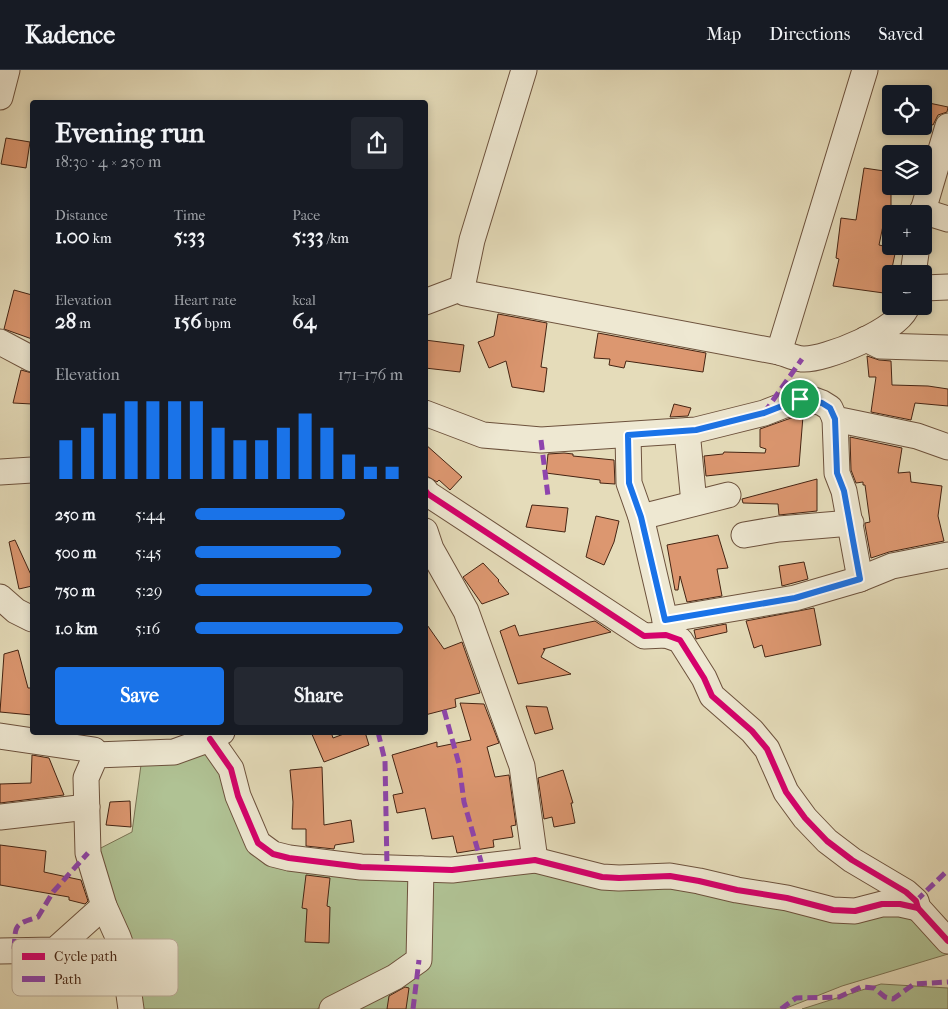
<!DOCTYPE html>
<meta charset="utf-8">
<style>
:root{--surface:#171b24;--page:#242831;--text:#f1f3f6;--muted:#9ea1a6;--line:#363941;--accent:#1a73e8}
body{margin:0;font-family:"IM FELL French Canon",serif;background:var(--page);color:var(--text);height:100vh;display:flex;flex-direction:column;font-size:19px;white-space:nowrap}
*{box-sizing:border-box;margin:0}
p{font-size:16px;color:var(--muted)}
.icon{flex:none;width:28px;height:28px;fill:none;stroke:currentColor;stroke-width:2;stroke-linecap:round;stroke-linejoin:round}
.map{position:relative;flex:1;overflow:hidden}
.details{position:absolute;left:30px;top:30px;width:398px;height:635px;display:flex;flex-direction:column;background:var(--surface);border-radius:5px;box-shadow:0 2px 8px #0003}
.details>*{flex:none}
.buttons{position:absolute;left:882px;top:15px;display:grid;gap:10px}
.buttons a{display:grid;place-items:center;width:50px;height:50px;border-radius:5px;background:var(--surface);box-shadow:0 2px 8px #0003;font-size:25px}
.pin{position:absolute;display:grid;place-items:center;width:42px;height:42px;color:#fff;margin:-21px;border:2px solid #fff;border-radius:50%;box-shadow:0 1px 5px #0007}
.round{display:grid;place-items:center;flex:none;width:52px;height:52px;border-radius:5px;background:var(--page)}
.summary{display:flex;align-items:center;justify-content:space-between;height:85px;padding:0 25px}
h1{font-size:28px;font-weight:700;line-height:38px}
.figures{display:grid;grid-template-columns:repeat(3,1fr);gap:8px;height:85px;padding:5px 25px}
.figures div{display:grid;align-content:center}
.figures b{font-size:21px;font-weight:700}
.figures small{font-size:14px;font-weight:400}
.figures p{font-size:14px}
.chart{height:140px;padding:10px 25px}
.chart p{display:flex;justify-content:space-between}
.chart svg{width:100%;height:90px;margin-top:5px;stroke:var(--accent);stroke-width:6}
.primary-button{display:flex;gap:10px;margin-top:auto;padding:10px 25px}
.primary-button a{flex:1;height:58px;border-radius:5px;background:var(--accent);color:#fff;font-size:20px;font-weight:700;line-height:58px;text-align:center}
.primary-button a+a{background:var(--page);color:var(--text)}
ul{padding:0 25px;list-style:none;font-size:16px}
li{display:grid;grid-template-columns:80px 60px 1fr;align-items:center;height:38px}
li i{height:12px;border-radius:6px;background:var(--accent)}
header{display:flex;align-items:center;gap:30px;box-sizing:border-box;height:70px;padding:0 25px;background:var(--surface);border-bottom:1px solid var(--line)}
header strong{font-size:24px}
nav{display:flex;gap:28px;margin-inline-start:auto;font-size:18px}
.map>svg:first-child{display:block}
.green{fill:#b0c294;stroke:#7a7354}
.building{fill:#dc9770;stroke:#452413}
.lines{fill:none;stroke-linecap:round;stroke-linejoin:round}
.minor-casing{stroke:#6d523d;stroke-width:27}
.minor{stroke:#eee8d2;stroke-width:25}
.quiet{stroke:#8e44ad;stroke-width:5;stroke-dasharray:10 5;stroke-linecap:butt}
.cycleway-casing{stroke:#eee8d2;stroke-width:9}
.cycleway{stroke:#d6006c;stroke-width:6}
.route-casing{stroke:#fff;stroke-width:10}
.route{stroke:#1a73e8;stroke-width:6}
.key{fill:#eee8d2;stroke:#bbad99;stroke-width:1}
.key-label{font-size:14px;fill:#452413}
</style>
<header>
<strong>Kadence</strong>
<nav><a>Map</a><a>Directions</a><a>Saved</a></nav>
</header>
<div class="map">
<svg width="948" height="939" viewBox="0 0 948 939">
<rect width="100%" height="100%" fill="#e5dcba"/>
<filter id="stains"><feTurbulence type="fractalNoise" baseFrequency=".004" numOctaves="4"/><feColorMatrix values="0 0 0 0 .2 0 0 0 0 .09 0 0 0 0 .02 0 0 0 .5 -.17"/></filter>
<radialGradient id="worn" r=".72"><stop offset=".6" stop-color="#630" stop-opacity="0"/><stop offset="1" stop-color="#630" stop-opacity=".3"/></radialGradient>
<g class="green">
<polygon points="209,672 256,780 414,805 409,887 317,939 140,939 93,782 132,762 141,695"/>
<polygon points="542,800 642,813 901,839 948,880 948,884 842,916 784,939 352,939 425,894 433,810"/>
<polygon points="881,914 948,918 948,939 802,939"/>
</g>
<g class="building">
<polygon points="929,33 948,37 947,42 938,45 933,55 925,53"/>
<polygon points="6,68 30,72 26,98 1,94"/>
<polygon points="864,98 891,102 891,147 885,146 879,175 896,179 891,203 891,224 833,216 839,189 836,188 841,148 856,150"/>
<polygon points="14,220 32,225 32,269 4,259"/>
<polygon points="498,244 547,253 541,297 547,298 544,322 512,317 506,291 489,298 478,272 494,266"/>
<polygon points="598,263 706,283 703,302 626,291 624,298 609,295 610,289 594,288"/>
<polygon points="425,270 464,275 460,302 425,298"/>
<polygon points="867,286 879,290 891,291 892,315 928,316 948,319 948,336 915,333 911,350 871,342 876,307 869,307"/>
<polygon points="21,300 32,303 32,334 13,333"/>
<polygon points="674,334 691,338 688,346 670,347"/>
<polygon points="803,346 799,396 706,406 704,386 723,384 724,382 765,383 766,379 760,377 760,359 794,347"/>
<polygon points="850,367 902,378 898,403 910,402 911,412 942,416 938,446 944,471 889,482 871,488 865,455 865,453 870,452 865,415 863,415 863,412 856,413 851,400"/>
<polygon points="425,374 462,407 450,420 439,410 437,412 425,405"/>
<polygon points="564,383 573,384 573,386 614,390 615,414 600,413 600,410 546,403 548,384"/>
<polygon points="817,409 817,441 779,445 778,434 743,433 742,429"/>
<polygon points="532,435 568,438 565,462 526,457"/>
<polygon points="596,446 619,451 614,472 604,495 586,487"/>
<polygon points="718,465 728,498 717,499 722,526 687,532 680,506 678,520 675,520 667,475"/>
<polygon points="15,470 32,507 32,516 19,519 9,472"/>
<polygon points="804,492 808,509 782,516 779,496"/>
<polygon points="483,493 499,510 498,511 509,524 482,534 463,507"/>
<polygon points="814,538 821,575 765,587 762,575 754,578 746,551"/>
<polygon points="595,551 611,562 543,579 545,579 541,587 571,604 518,614 500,561 515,555 519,566"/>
<polygon points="425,552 444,579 462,572 480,623 455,629 456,637 425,645"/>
<polygon points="726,554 727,562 696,569 694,560"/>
<polygon points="18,580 28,618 32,618 32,645 0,642 4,584"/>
<polygon points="460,633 484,634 499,673 487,677 495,707 509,705 516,755 511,756 513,767 493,770 494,777 457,783 453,766 432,769 425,738 397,743 393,725 403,723 392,685 437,672 437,677 471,670"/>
<polygon points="526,636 547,637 553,659 535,664"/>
<polygon points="311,662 331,662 333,668 349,662 365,662 369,675 324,692"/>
<polygon points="32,685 49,688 64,725 0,733 0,714 31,713"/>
<polygon points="322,697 324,755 351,750 354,772 335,775 334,779 306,776 306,759 292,759 293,732 290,700"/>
<polygon points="563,700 573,733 571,733 575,753 554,757 552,747 544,749 538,708"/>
<polygon points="130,731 131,757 106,755 110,732"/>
<polygon points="0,775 46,781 44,802 81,810 88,831 85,834 69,830 69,827 0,815"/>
<polygon points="306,805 330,808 327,836 330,837 329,873 305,872 307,839 302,838"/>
<polygon points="405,917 409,918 406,939 387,939 389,926"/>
</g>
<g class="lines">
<defs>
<g id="minor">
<polyline points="0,27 7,0"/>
<polyline points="922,141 948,149"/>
<polyline points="922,144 948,56"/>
<polyline points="913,204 917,176"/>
<path d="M462 218 465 223 779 282C786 284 794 288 802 289 824 291 901 259 907 236"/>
<polyline points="924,218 948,217"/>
<polyline points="425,232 462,218 472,170 524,0"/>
<polyline points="866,269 880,276 948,278"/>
<polyline points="0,272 32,289"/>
<polyline points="779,282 865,0"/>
<polyline points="425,343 483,365 541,370 696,360 764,343 800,329 811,329 822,333 830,338 835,349 917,366 948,377"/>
<polyline points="835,349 837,403 844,421 860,509"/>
<polyline points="687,361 694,433"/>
<polyline points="628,365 629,413 641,447 665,550 666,565"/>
<polyline points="0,402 32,400"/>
<polyline points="425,420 428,424 644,566 666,565 680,570 704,608 712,626 752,661 767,679 786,722 805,748 827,771 852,790 906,822 916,831 918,838 948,871"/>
<polyline points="641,447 728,425"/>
<polyline points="425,461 431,479 466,541 522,696 535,790"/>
<polyline points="744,465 779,459 851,453"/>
<polyline points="0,527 16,541 32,549"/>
<polyline points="665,550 795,528 860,509 892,496 948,485"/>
<polyline points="0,666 94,680"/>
<polyline points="210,669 231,699 238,726 258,773 273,784 289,788 361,797 452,800 535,790 602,807 619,808 670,806 699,811 737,820 787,828 833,840 855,841 882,834 900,834 918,838"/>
<polyline points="0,747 87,737"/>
<polyline points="0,881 55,880 104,836"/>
<polyline points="131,939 123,881 118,867 104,836 88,783 86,708 96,685 174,682 210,669 222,662"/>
<polyline points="332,939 395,907 419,890 421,799"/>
</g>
</defs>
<use href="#minor" class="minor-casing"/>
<use href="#minor" class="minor"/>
<g class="quiet">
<polyline points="764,343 802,289"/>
<polyline points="541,370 548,426"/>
<polyline points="444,640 459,694 464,732 482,795"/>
<polyline points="378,662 385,691 387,798"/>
<polyline points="916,831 948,800"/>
<path d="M14 879C16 854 13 855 38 847L53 822 88 783"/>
<polyline points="413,939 419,890"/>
<polyline points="781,939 796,928 839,927 861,917 874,918 885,927 893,929 914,914 948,912"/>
</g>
<defs>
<g id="cycleway">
<polyline points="425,420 428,424 644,566 666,565 680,570 704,608 712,626 752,661 767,679 786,722 805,748 827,771 852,790 906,822 916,831 918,838 948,871"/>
<polyline points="210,669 231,699 238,726 258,773 273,784 289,788 361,797 452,800 535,790 602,807 619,808 670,806 699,811 737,820 787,828 833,840 855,841 882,834 900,834 918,838"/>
</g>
</defs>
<use href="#cycleway" class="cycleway-casing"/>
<use href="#cycleway" class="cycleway"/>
</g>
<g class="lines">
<defs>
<polygon id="route" points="800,329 822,333 830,338 835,349 837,403 844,421 860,509 795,528 665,550 641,447 629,413 628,365 696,360 764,343"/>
</defs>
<use href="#route" class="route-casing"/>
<use href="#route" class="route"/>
</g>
<rect x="12" y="869" width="166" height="57" rx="8" class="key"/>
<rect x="22" y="883" width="23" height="7" fill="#d6006c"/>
<rect x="22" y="906" width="23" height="6" fill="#8e44ad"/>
<g class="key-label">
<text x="54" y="891">Cycle path</text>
<text x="54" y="914">Path</text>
</g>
<rect width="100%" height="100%" filter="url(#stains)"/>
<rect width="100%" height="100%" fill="url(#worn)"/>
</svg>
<div class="buttons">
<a><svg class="icon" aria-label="locate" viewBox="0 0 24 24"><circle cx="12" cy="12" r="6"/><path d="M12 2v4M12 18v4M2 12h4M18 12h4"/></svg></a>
<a><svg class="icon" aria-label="layers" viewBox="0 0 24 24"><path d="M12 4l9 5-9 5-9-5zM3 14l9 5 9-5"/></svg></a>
<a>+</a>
<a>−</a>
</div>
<div class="pin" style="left:800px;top:329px;background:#1e9e55"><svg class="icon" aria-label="arrive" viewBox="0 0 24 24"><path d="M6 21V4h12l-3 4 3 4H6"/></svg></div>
<section class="details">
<div class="summary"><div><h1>Evening run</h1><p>18:30 · 4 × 250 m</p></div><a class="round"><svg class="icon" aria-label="share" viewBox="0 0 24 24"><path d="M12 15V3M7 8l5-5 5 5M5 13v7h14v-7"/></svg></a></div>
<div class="figures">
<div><p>Distance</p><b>1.00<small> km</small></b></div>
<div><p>Time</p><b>5:33</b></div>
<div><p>Pace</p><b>5:33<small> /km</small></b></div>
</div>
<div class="figures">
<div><p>Elevation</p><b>28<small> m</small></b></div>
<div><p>Heart rate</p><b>156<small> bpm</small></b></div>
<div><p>kcal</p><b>64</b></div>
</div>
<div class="chart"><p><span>Elevation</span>171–176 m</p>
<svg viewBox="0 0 160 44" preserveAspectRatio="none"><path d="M5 44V25M15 44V19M25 44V12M35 44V6M45 44V6M55 44V6M65 44V6M75 44V19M85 44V25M95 44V25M105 44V19M115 44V12M125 44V19M135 44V32M145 44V38M155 44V38"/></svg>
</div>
<ul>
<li><b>250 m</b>5:44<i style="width:72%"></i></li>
<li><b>500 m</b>5:45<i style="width:70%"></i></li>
<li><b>750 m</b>5:29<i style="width:85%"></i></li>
<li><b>1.0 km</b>5:16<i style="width:100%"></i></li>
</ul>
<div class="primary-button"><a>Save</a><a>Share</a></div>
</section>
</div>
